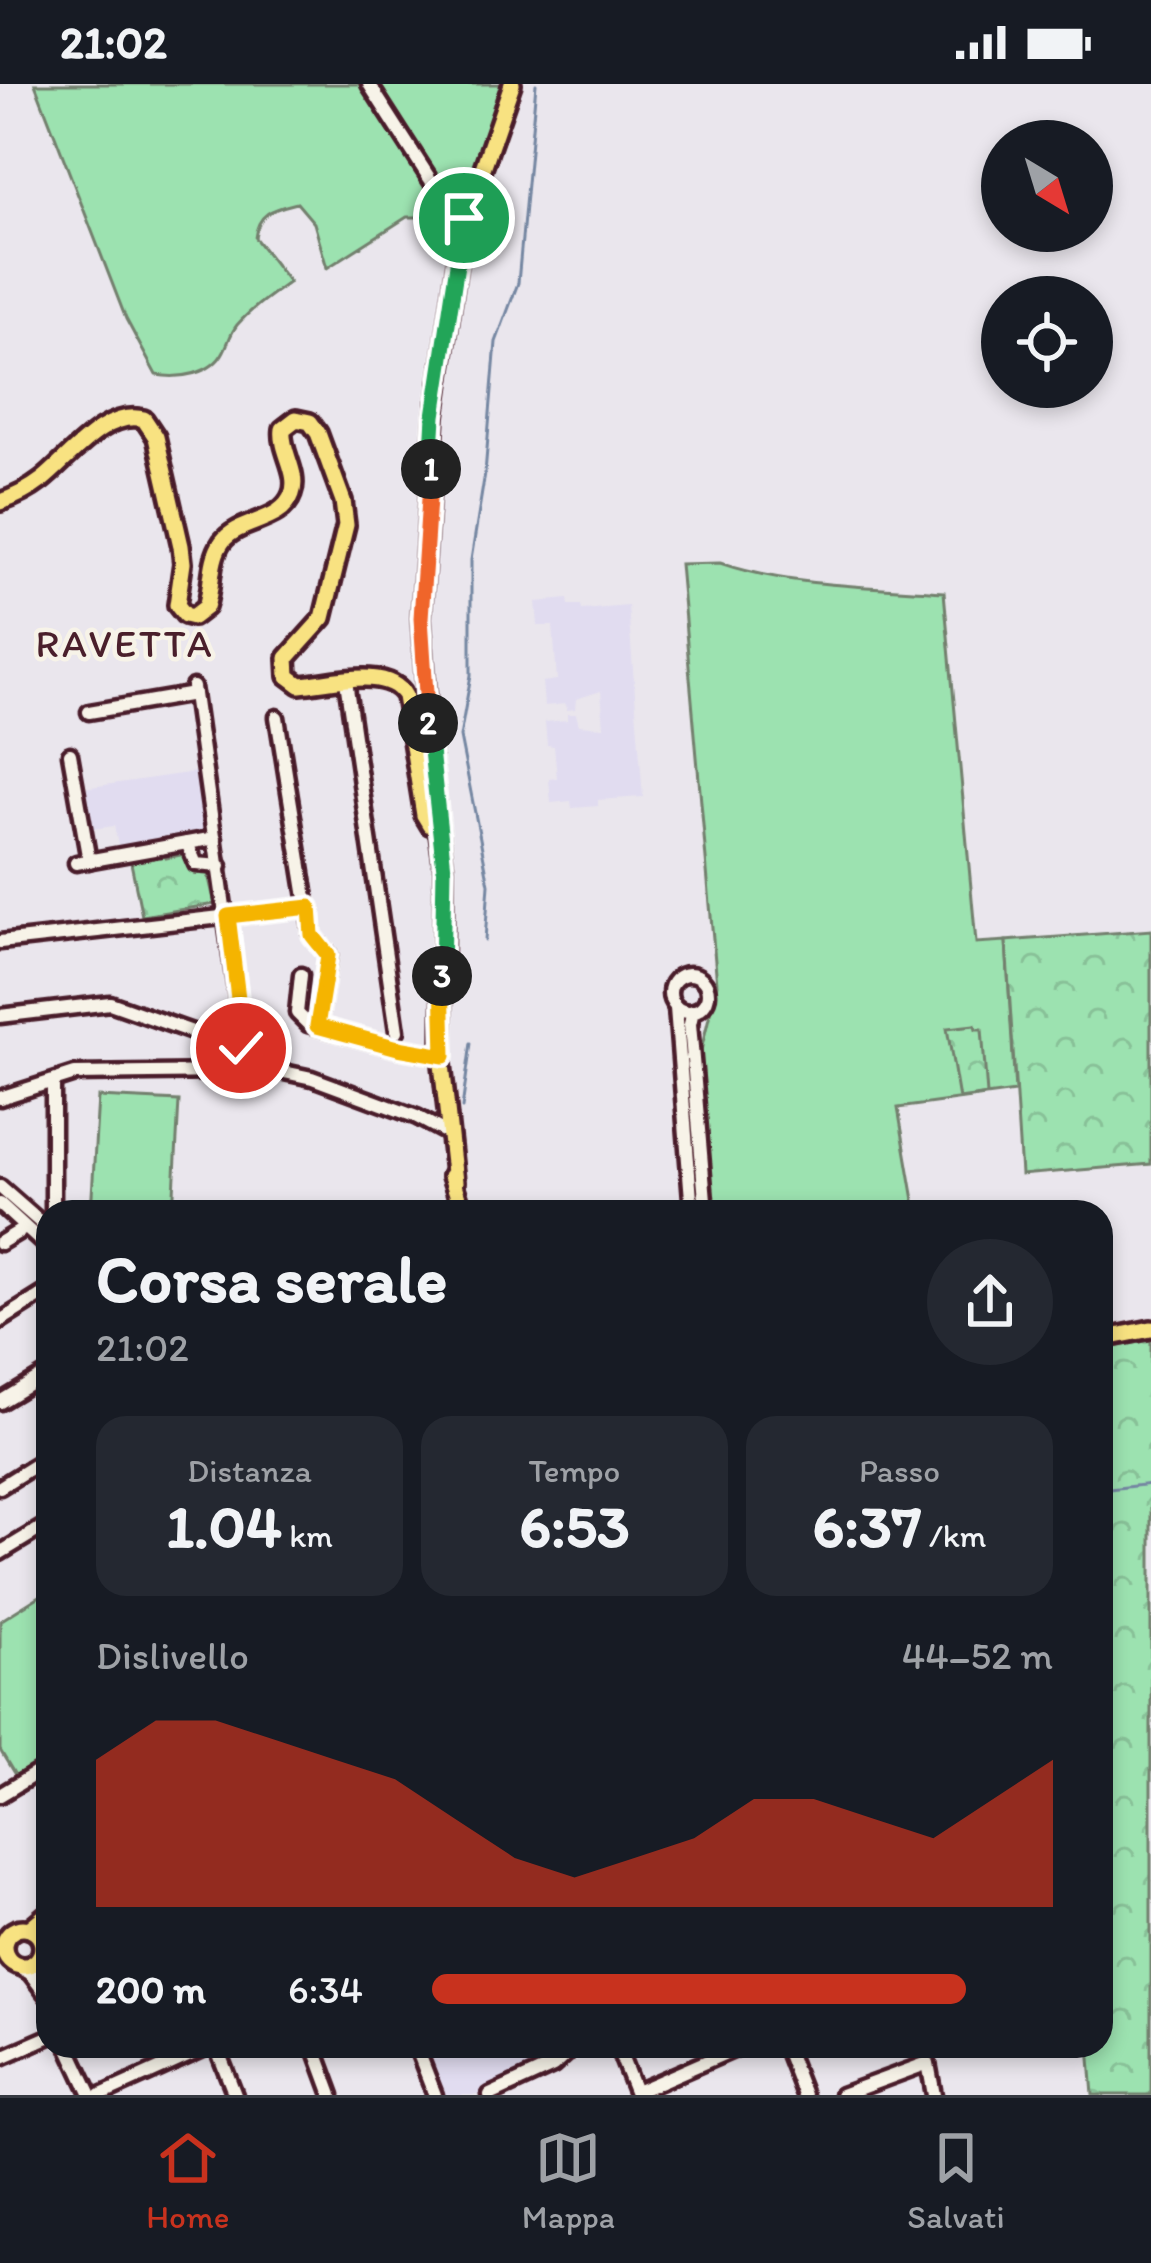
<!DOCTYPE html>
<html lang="it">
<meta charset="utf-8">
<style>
:root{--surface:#171b24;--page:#242831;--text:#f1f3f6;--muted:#9ea1a6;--line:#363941;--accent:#c8321e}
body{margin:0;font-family:Itim,sans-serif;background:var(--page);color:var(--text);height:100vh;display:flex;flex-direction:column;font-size:45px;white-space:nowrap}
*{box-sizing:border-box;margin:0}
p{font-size:39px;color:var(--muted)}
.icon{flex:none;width:66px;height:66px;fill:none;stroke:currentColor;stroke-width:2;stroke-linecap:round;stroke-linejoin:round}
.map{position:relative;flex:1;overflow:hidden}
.details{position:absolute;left:36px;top:1116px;width:1077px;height:858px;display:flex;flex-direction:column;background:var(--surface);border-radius:36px;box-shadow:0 6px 18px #0003}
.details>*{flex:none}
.needle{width:78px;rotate:142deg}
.controls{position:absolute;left:981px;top:36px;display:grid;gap:24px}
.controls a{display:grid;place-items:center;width:132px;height:132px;border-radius:50%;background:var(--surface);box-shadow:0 6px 18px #0003;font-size:60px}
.pin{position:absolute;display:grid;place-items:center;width:102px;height:102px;color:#fff;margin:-51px;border:6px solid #fff;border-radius:50%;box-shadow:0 3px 12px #0007}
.km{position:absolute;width:60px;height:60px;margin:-30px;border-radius:50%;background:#222;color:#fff;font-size:33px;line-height:60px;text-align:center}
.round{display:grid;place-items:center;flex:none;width:126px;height:126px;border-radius:63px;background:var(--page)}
.headline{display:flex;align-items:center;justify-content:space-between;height:204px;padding:0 60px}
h1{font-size:66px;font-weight:700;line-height:90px}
.metrics{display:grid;grid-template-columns:repeat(3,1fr);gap:18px;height:204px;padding:12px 60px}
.metrics div{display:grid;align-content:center;border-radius:30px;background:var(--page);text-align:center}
.metrics b{font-size:60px;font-weight:700}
.metrics small{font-size:33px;font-weight:400}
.metrics p{font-size:33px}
.chart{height:336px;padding:24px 60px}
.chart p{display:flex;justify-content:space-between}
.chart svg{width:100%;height:216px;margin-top:12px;fill:var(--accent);opacity:.7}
ul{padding:0 60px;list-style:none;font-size:39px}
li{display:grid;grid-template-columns:192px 144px 1fr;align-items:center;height:90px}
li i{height:30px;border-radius:15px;background:var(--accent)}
.status{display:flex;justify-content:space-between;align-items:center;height:84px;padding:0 60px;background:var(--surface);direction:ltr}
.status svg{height:33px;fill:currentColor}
.menu{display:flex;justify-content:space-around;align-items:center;height:168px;border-top:3px solid var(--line);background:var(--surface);font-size:33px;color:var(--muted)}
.menu a{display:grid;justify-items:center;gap:6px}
.menu .selected{color:var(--accent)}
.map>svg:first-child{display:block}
.built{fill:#e1dcf0}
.grass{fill:#9ce2b0;stroke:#73806e;stroke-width:3}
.forest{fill:url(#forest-crowns);stroke:#73806e;stroke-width:3}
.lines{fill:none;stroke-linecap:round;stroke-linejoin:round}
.stream{stroke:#7587a2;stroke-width:3}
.minor-casing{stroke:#4a1f2b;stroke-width:21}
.major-casing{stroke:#4a1f2b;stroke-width:24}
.minor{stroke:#f7f3e8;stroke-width:12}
.major{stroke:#f8e281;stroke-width:15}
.split-1-casing{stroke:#fff;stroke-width:24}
.split-2-casing{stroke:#fff;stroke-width:24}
.split-3-casing{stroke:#fff;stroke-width:24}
.split-4-casing{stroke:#fff;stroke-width:24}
.split-5-casing{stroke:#fff;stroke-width:24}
.split-1{stroke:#22a559;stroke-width:15}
.split-2{stroke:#f0652b;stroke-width:15}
.split-3{stroke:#22a559;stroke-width:15}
.split-4{stroke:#f5b400;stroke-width:15}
.split-5{stroke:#f5b400;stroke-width:15}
.labels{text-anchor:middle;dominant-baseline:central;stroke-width:9;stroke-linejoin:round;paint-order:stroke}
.neighbourhood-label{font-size:39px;letter-spacing:3px;fill:#4a1f2b;stroke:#f7f3e8}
</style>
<div class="status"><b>21:02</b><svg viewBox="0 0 49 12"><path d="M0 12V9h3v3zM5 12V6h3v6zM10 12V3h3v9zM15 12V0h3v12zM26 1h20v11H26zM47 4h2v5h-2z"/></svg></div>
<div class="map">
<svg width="1151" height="2011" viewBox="0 0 1151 2011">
<defs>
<pattern id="forest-crowns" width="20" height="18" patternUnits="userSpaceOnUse" patternTransform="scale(3)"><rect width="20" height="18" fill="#9ce2b0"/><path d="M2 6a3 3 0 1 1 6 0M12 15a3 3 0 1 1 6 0" fill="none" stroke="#88c198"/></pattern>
</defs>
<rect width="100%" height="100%" fill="#eae6ed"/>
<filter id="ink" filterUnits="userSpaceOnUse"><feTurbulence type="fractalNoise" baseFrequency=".00833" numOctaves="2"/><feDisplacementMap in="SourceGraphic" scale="24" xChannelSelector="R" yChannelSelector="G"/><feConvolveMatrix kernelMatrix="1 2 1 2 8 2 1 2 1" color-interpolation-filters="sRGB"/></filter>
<g filter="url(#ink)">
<g class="built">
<polygon points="568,515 569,521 581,521 582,526 628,522 643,713 598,716 598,722 572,724 571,717 551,719 549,695 557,694 554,662 547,661 545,638 567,636 567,630 576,630 579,641 604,643 601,607 576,615 575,625 567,626 566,620 544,622 542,598 557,596 553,542 538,542 536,518"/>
<polygon points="202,687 210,752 119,766 114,742 91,745 84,704"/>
<polygon points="426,1962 569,1962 537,1984 480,2011 445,2011"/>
</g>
<g class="grass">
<path d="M35 0H507L456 149 429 133H407L327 184 314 139 297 119C273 125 258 128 255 154L289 198C271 211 252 224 237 241 230 250 229 258 224 267 212 291 179 295 156 291L126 235Z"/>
<path d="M720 479C790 503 871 502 944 508L976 859 1006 857 1015 1008 898 1024 915 1122 868 1128H702L692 1004 717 900 680 480Z"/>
<polygon points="98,1013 179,1017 173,1128 91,1128"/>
<polygon points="48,1507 48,1669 33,1687 18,1696 0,1666 0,1537"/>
</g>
<g class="forest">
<polygon points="163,768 166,774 185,770 194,783 207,786 215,820 142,832 130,774"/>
<polygon points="1151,846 1151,1080 1021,1091 1006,857"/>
<polygon points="975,941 976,945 982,945 987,1011 959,1015 947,944"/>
<polygon points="1151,1256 1151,2011 1093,2011 1089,1962 1101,1962 1101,1265"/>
</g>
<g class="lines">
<g class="stream">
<polyline points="485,856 489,800 460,653 471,591 471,476 485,389 496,258 518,199 536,0"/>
<polyline points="462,1024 471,959"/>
<polyline points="1101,1406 1151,1400"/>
<polyline points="601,1962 601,1963"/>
</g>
<defs>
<g id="minor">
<polyline points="369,0 462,145"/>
<polyline points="346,597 397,947"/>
<polyline points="193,603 244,964"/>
<polyline points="89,628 194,610"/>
<polyline points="277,633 312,851 329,871 317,942"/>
<polyline points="70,670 89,777"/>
<polyline points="215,754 187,759 196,780 220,782"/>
<polyline points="76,779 187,759"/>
<polyline points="0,858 310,823"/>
<circle cx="689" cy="909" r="19"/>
<polyline points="301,891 297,929 308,940 398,964 444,972"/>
<polyline points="676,924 692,1128"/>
<polyline points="693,927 690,940 706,1128"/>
<polyline points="0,932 110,919 229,961 233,968"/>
<polyline points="247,980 247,966 240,964 233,968 232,977 237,982 247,980 312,994 417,1033 445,1048"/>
<polyline points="53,998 53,1128"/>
<polyline points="0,1014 75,990 225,988 239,982"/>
<polyline points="0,1103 48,1145"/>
<polyline points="0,1120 48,1164"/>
<polyline points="0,1159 25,1144"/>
<polyline points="0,1237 48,1207"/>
<polyline points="0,1318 48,1289"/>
<polyline points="0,1403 48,1373"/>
<polyline points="0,1469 48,1440"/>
<polyline points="0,1711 48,1682"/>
<polyline points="41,1870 48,1909"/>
<polyline points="18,1882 30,1889 48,1913"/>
<polyline points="68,1962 91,2011"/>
<polyline points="216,1962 235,2011"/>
<polyline points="314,1962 332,2011"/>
<polyline points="416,1962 435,2011"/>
<polyline points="617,1962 636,2010"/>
<polyline points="785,1962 804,2011"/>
<polyline points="0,1974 48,1953"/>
<polyline points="636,2008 742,1962"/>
<polyline points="101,2011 210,1962"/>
<polyline points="490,2011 553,1982 575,1962"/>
<polyline points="841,2011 928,1979 934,2011"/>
</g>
<g id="major">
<path d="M0 418C15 413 29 406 42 396 69 375 105 325 144 335L156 353 181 462 183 479 177 521 185 531 193 533 206 523C213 502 209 477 222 458 239 435 282 439 292 410 300 389 280 367 283 345L296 335 310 338 318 349 343 417 346 441 323 534 287 574 288 592 300 601C330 599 388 581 405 612L424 731 430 741 438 743"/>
<polyline points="451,1092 463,1128"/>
<polyline points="455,1098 442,980 444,785 433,705 421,534 435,332 462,145 512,0"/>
<polyline points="1101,1255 1151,1245"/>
<circle cx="23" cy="1863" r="19"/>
<polyline points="29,1845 48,1829"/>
</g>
</defs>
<use href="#minor" class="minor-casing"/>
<use href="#major" class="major-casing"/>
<use href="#minor" class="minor"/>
<use href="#major" class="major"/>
</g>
</g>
<g class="lines" filter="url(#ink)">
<defs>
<polyline id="split-1" points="431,385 434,332 464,134"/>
<polyline id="split-2" points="428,639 421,534 431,385"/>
<polyline id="split-3" points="428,639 444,785 442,892"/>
<polyline id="split-4" points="324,899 317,942 398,964 444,972 442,892"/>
<polyline id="split-5" points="241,964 244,964 228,832 310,823 312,851 328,871 324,899"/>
</defs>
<use href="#split-1" class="split-1-casing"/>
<use href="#split-2" class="split-2-casing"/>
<use href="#split-3" class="split-3-casing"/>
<use href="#split-4" class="split-4-casing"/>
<use href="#split-5" class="split-5-casing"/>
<use href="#split-1" class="split-1"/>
<use href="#split-2" class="split-2"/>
<use href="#split-3" class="split-3"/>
<use href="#split-4" class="split-4"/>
<use href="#split-5" class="split-5"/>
</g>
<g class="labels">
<g class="neighbourhood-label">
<text x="125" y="559">RAVETTA</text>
</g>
</g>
</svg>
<div class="controls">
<a><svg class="needle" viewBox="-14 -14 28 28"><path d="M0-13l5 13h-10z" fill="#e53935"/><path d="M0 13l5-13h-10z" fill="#9ea1a6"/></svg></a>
<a><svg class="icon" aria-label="locate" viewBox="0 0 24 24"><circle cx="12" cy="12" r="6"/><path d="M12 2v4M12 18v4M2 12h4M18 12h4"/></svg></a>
</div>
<div class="pin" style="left:464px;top:134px;background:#1e9e55"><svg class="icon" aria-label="arrive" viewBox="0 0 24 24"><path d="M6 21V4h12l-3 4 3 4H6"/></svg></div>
<div class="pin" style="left:241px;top:964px;background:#d93025"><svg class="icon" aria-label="check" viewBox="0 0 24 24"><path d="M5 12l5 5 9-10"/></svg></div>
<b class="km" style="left:431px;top:385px">1</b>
<b class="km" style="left:428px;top:639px">2</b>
<b class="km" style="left:442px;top:892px">3</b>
<section class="details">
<div class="headline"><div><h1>Corsa serale</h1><p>21:02</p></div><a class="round"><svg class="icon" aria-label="share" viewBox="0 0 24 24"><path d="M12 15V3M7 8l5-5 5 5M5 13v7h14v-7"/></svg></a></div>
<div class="metrics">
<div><p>Distanza</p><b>1.04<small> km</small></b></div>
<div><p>Tempo</p><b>6:53</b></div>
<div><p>Passo</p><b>6:37<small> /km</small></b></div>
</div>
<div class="chart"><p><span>Dislivello</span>44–52 m</p>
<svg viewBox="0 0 160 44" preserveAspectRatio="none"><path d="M0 44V14L10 6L20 6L30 10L40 14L50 18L60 26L70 34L80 38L90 34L100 30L110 22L120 22L130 26L140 30L150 22L160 14V44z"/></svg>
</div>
<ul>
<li><b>200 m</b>6:34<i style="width:86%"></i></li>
</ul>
</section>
</div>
<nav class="menu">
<a class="selected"><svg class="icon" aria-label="home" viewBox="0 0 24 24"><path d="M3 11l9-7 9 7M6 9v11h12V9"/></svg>Home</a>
<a><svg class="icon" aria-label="map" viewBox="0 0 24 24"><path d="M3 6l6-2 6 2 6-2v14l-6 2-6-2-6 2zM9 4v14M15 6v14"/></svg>Mappa</a>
<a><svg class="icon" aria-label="saved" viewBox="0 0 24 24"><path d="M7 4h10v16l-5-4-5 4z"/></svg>Salvati</a>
</nav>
